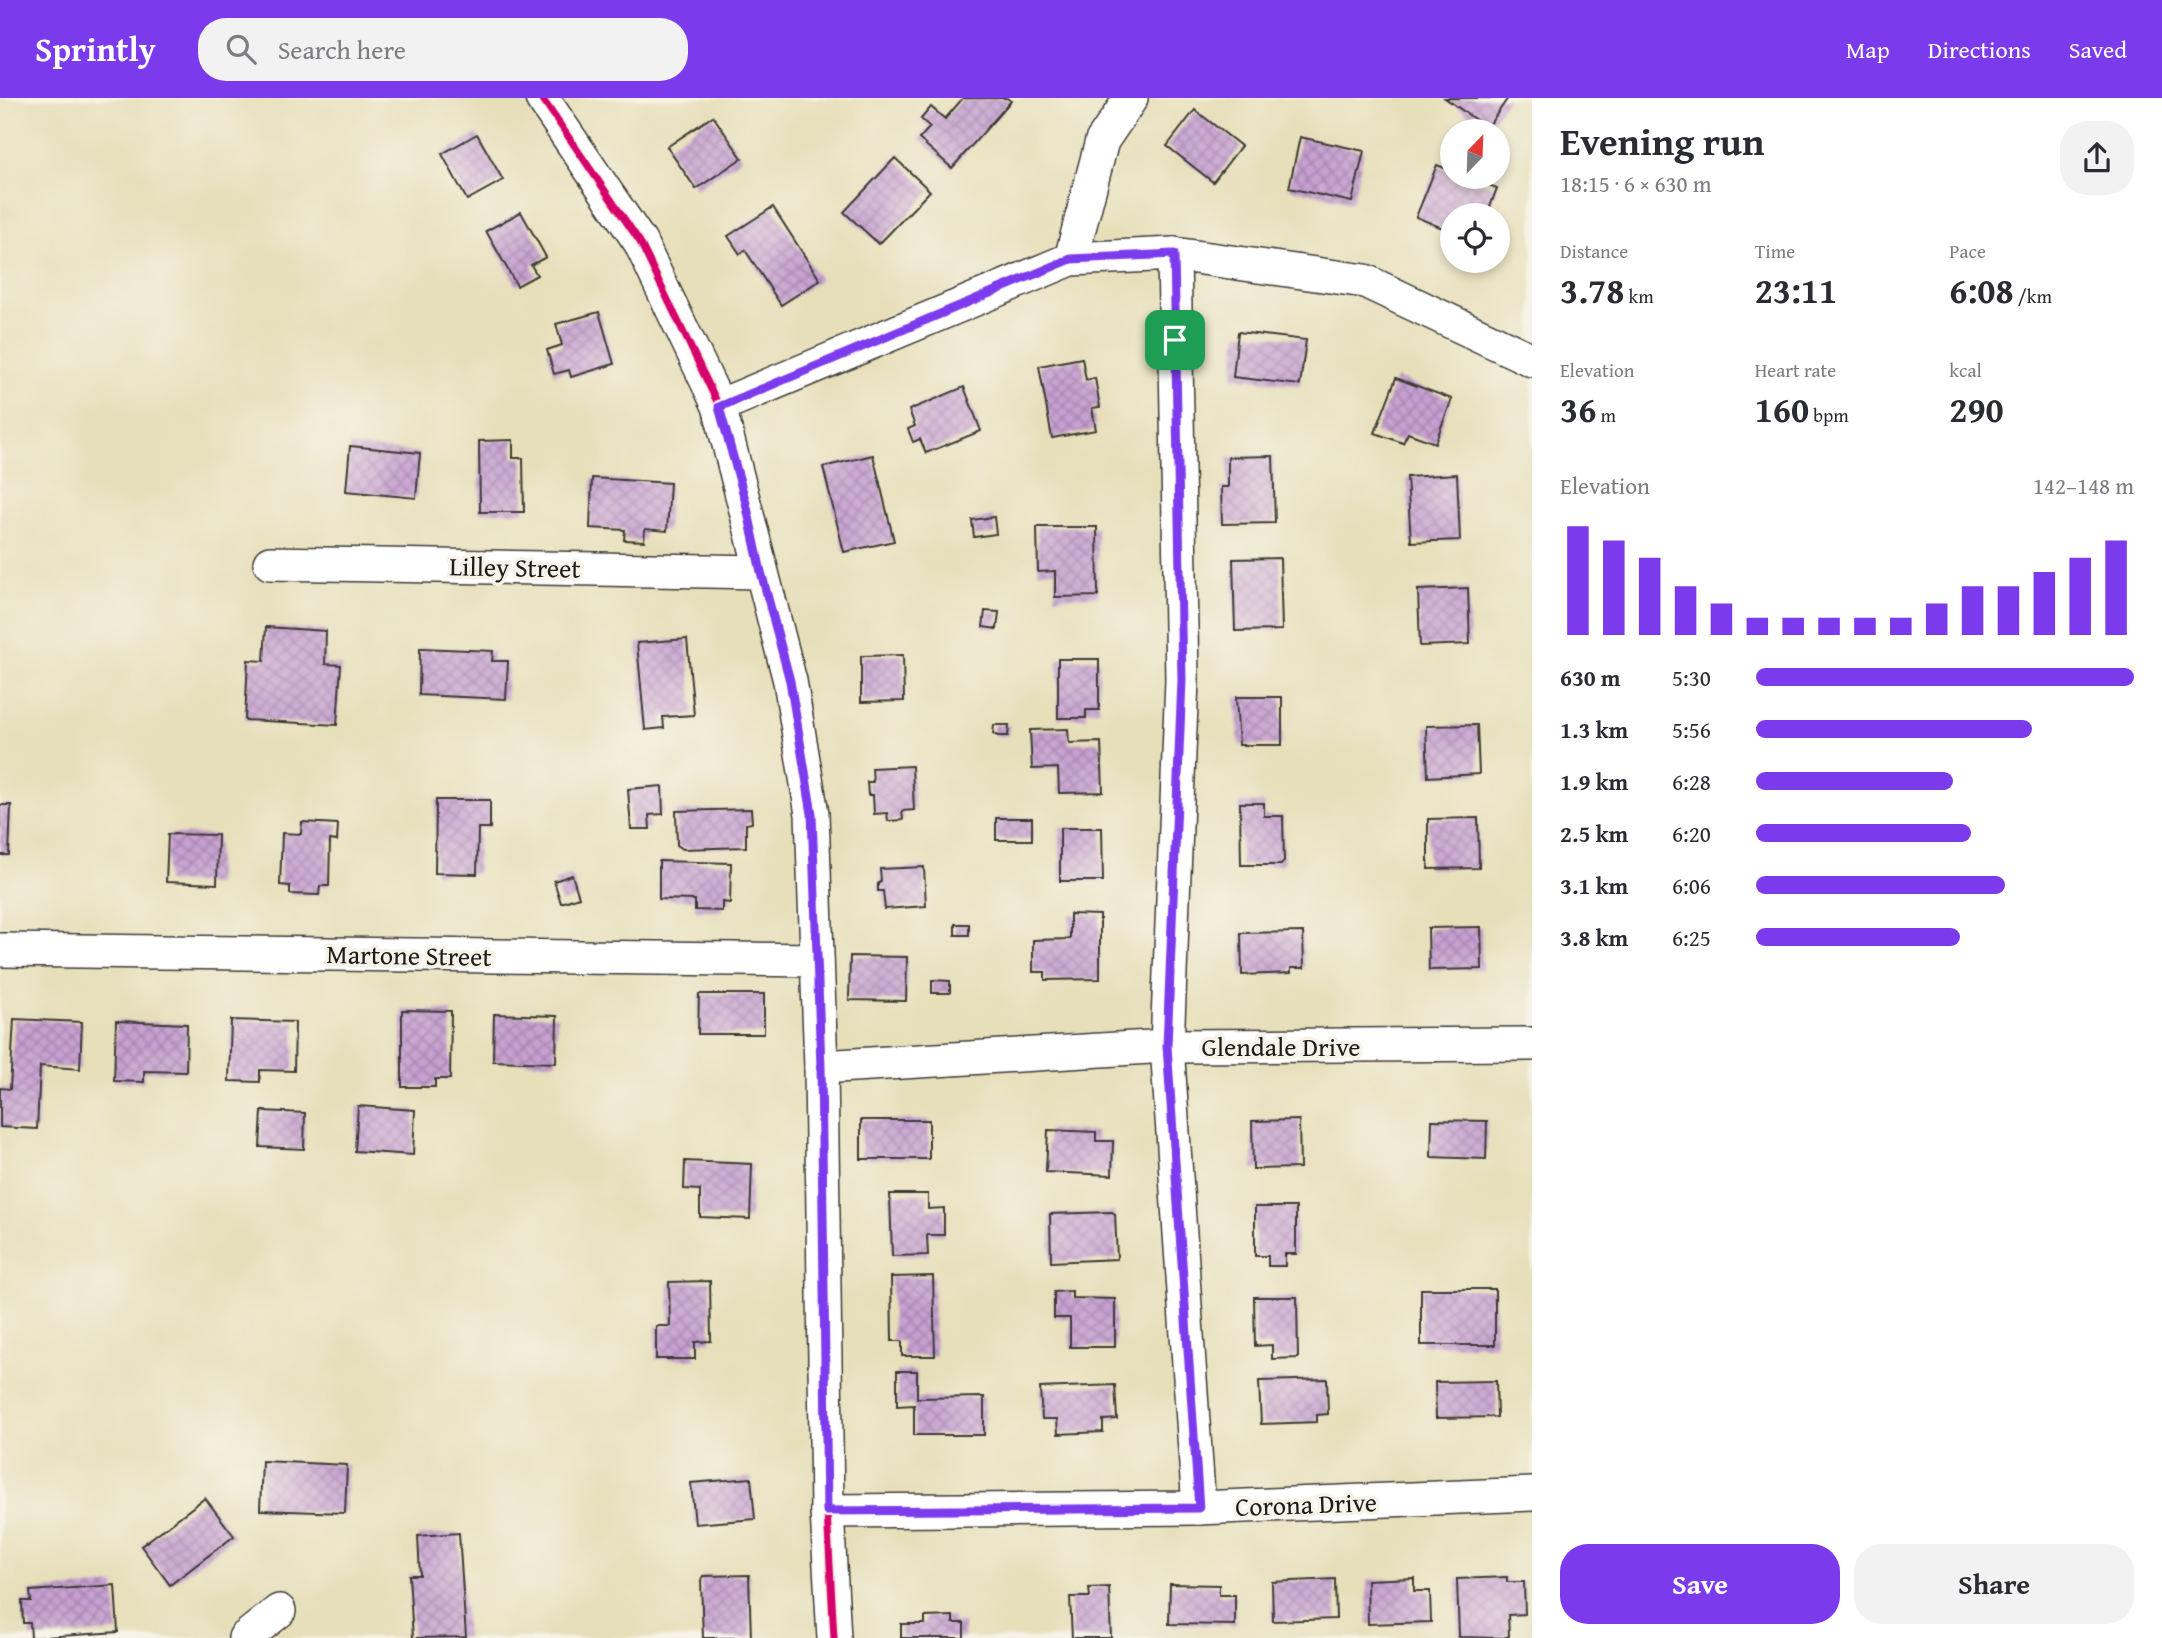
<!DOCTYPE html>
<meta charset="utf-8">
<style>
:root{--surface:#fff;--page:#f2f2f3;--text:#2b2b33;--muted:#7c7c81;--accent:#7c3aed}
body{margin:0;font-family:"Gentium Book Plus",serif;background:var(--page);color:var(--text);height:100vh;display:flex;flex-direction:column;font-size:26px;white-space:nowrap}
*{box-sizing:border-box;margin:0}
p{font-size:23px;color:var(--muted)}
.icon{flex:none;width:38px;height:38px;fill:none;stroke:currentColor;stroke-width:2;stroke-linecap:round;stroke-linejoin:round}
.map{position:relative;flex:1;overflow:hidden}
.sheet{display:flex;flex-direction:column;background:var(--surface);width:630px}
.sheet>*{flex:none}
.needle{width:46px;rotate:23deg}
.fabs{position:absolute;left:1440px;top:21px;display:grid;gap:14px}
.fabs a{display:grid;place-items:center;width:70px;height:70px;border-radius:50%;background:var(--surface);box-shadow:0 4px 10px #0003;font-size:35px}
.pin{position:absolute;display:grid;place-items:center;width:60px;height:60px;color:#fff;margin:-30px;border-radius:14px;box-shadow:0 4px 10px #0006}
.round{display:grid;place-items:center;flex:none;width:74px;height:74px;border-radius:28px;background:var(--page)}
.head{display:flex;align-items:center;justify-content:space-between;height:119px;padding:0 28px}
h1{font-size:38px;font-weight:600;line-height:52px}
.stats{display:grid;grid-template-columns:repeat(3,1fr);gap:10px;height:119px;padding:7px 28px}
.stats div{display:grid;align-content:center}
.stats b{font-size:35px;font-weight:600}
.stats small{font-size:19px;font-weight:400}
.stats p{font-size:19px}
.chart{height:196px;padding:14px 28px}
.chart p{display:flex;justify-content:space-between}
.chart svg{width:100%;height:126px;margin-top:7px;stroke:var(--accent);stroke-width:6}
.cta{display:flex;gap:14px;margin-top:auto;padding:14px 28px}
.cta a{flex:1;height:80px;border-radius:28px;background:var(--accent);color:#fff;font-size:28px;font-weight:600;line-height:80px;text-align:center}
.cta a+a{background:var(--page);color:var(--text)}
ul{padding:0 28px;list-style:none;font-size:23px}
li{display:grid;grid-template-columns:112px 84px 1fr;align-items:center;height:52px}
li i{height:18px;border-radius:9px;background:var(--accent)}
header{display:flex;align-items:center;gap:42px;box-sizing:border-box;height:98px;padding:0 35px;background:var(--accent);color:#fff}
header strong{font-size:33px}
nav{display:flex;gap:38px;margin-inline-start:auto;font-size:24px}
.search{width:490px;height:63px;background:var(--page);display:flex;align-items:center;gap:18px;box-sizing:border-box;padding:0 24px;border-radius:28px;color:var(--muted);font-size:26px}
main{display:flex;flex:1;min-height:0}
.map>svg:first-child{display:block}
.building{fill:url(#building-cross-hatch)}
.lines{fill:none;stroke-linecap:round;stroke-linejoin:round}
.minor-casing{stroke:#3a3934;stroke-width:36}
.minor{stroke:#fff;stroke-width:33}
.cycleway-casing{stroke:#f7f3e8;stroke-width:11}
.cycleway{stroke:#d6006c;stroke-width:7}
.route-casing{stroke:#fff;stroke-width:14}
.route{stroke:#7c3aed;stroke-width:9}
.labels{text-anchor:middle;dominant-baseline:central;stroke-width:7;stroke-linejoin:round;paint-order:stroke}
.street-label{font-size:26px;fill:#1c1c1c;stroke:#f7f3e8}
</style>
<header>
<strong>Sprintly</strong>
<div class="search"><svg class="icon" aria-label="search" viewBox="0 0 24 24"><circle cx="10" cy="10" r="6"/><path d="M15 15l6 6"/></svg>Search here</div>
<nav><a>Map</a><a>Directions</a><a>Saved</a></nav>
</header>
<main>
<div class="map">
<svg width="1532" height="1540" viewBox="0 0 1532 1540">
<defs>
<pattern id="building-cross-hatch" width="8" height="8" patternUnits="userSpaceOnUse" patternTransform="scale(1.75)"><rect width="8" height="8" fill="#c8a1d2"/><path d="M0 0l8 8M0 8l8-8" fill="none" stroke="#a282aa"/></pattern>
</defs>
<rect width="100%" height="100%" fill="#f7f3e8"/>
<filter id="ink" filterUnits="userSpaceOnUse"><feTurbulence type="fractalNoise" baseFrequency=".0143" numOctaves="2"/><feDisplacementMap in="SourceGraphic" scale="14" xChannelSelector="R" yChannelSelector="G"/><feConvolveMatrix kernelMatrix="1 2 1 2 8 2 1 2 1" color-interpolation-filters="sRGB"/></filter>
<filter id="wash" filterUnits="userSpaceOnUse"><feTurbulence type="fractalNoise" baseFrequency=".00686" numOctaves="4" result="noise"/><feDisplacementMap in="SourceGraphic" scale="28" xChannelSelector="R" yChannelSelector="G"/><feGaussianBlur stdDeviation="1.57" result="paint"/><feColorMatrix in="noise" values="0 0 0 0 0 0 0 0 0 0 0 0 0 0 0 0 0 1.4 0 .05"/><feComposite in="paint" operator="in"/></filter>
<g filter="url(#wash)">
<rect width="100%" height="100%" fill="#e7dfba"/>
<g id="blocks">
<g class="building">
<polygon points="963,0 1007,0 1011,3 952,70 919,41 930,29 921,21 931,9 945,21"/>
<polygon points="1445,0 1508,0 1487,30"/>
<polygon points="1195,12 1241,48 1213,84 1167,48"/>
<polygon points="713,18 742,60 696,91 667,49"/>
<polygon points="477,36 503,82 467,102 442,56"/>
<polygon points="1300,39 1364,53 1352,104 1289,90"/>
<polygon points="895,60 930,93 879,146 844,114"/>
<polygon points="1437,67 1452,73 1452,79 1467,79 1497,90 1487,117 1452,117 1452,134 1416,119"/>
<polygon points="773,109 820,182 781,207 745,152 740,156 728,138"/>
<polygon points="521,114 546,159 531,167 537,177 517,188 486,133"/>
<polygon points="599,214 614,266 571,279 569,272 554,276 547,252 562,247 556,226"/>
<polygon points="1238,234 1306,242 1300,287 1233,279"/>
<polygon points="1082,260 1086,282 1095,280 1100,309 1092,310 1096,332 1052,340 1039,268"/>
<polygon points="1396,280 1452,301 1435,345 1408,335 1403,345 1375,335"/>
<polygon points="964,289 981,333 926,355 920,341 913,344 908,331 915,328 909,312"/>
<polygon points="513,342 513,360 523,360 524,414 480,414 479,343"/>
<polygon points="350,348 420,355 416,400 346,393"/>
<polygon points="873,357 894,443 844,454 823,369"/>
<polygon points="1273,358 1275,425 1222,426 1221,389 1228,389 1228,359"/>
<polygon points="1457,376 1460,442 1411,444 1407,379"/>
<polygon points="592,380 670,385 667,433 645,431 644,443 624,442 625,432 590,430"/>
<polygon points="994,419 996,436 974,439 972,422"/>
<polygon points="1037,429 1097,429 1098,498 1055,499 1055,473 1038,474"/>
<polygon points="1280,460 1282,532 1235,533 1233,461"/>
<polygon points="1468,490 1470,546 1420,548 1418,492"/>
<polygon points="985,513 999,514 997,531 983,529"/>
<polygon points="266,529 326,533 325,566 341,567 337,627 245,622 248,562 264,563"/>
<polygon points="687,541 694,617 663,619 664,630 645,632 637,545"/>
<polygon points="420,550 493,553 492,563 508,563 506,601 419,597"/>
<polygon points="903,557 904,603 861,604 861,558"/>
<polygon points="1058,561 1099,561 1099,612 1086,612 1086,620 1058,620"/>
<polygon points="1236,599 1282,599 1282,647 1239,647"/>
<polygon points="994,627 1009,627 1008,638 998,638 993,636"/>
<polygon points="1477,627 1479,676 1428,679 1426,628"/>
<polygon points="1068,631 1069,645 1101,644 1103,694 1059,695 1058,670 1032,671 1030,632"/>
<polygon points="912,668 914,712 902,713 903,722 888,723 887,715 874,716 873,697 868,697 867,684 873,684 872,670"/>
<polygon points="662,688 663,716 649,717 650,731 631,731 628,691"/>
<polygon points="436,702 490,702 490,730 478,730 477,776 435,775"/>
<polygon points="1240,705 1264,705 1264,718 1283,718 1284,763 1281,767 1241,767"/>
<polygon points="0,707 11,707 9,757 0,757"/>
<polygon points="751,711 752,725 746,726 746,749 683,751 677,747 676,713"/>
<rect x="996" y="720" width="36" height="22"/>
<polygon points="1478,720 1479,770 1428,771 1428,721"/>
<polygon points="302,724 338,726 337,743 330,742 329,788 320,788 319,797 290,796 290,788 280,787 282,735 301,736"/>
<polygon points="1060,730 1102,730 1103,783 1060,783"/>
<polygon points="168,736 218,737 217,786 166,784"/>
<polygon points="659,763 731,765 730,805 722,804 722,813 695,812 695,802 659,801"/>
<polygon points="924,769 926,808 885,811 883,793 878,793 878,786 881,783 880,771"/>
<polygon points="572,777 579,799 561,805 554,783"/>
<polygon points="1070,816 1100,817 1100,881 1045,882 1045,874 1033,874 1033,842 1070,841"/>
<rect x="955" y="826" width="14" height="11"/>
<polygon points="1481,829 1482,871 1429,872 1428,830"/>
<polygon points="1303,834 1304,870 1291,870 1291,875 1242,877 1241,835"/>
<polygon points="850,858 907,859 906,903 849,902"/>
<polygon points="932,882 950,883 950,895 932,895"/>
<polygon points="699,896 764,896 764,936 698,936"/>
<polygon points="402,912 451,913 450,981 435,981 435,989 402,989"/>
<polygon points="494,916 557,918 556,965 493,963"/>
<polygon points="14,921 82,924 80,971 40,968 37,1031 0,1029 0,990 10,991"/>
<polygon points="231,922 295,924 294,973 260,972 260,984 229,983"/>
<polygon points="116,923 187,926 186,974 144,973 144,984 114,983"/>
<polygon points="358,1008 415,1012 413,1057 355,1053"/>
<polygon points="262,1013 305,1015 304,1051 260,1049"/>
<rect x="861" y="1022" width="68" height="39"/>
<polygon points="1299,1022 1300,1070 1253,1071 1252,1023"/>
<polygon points="1432,1022 1487,1023 1486,1061 1431,1059"/>
<polygon points="1048,1032 1096,1034 1096,1043 1113,1043 1112,1077 1046,1074"/>
<polygon points="685,1063 752,1066 750,1121 700,1119 700,1092 684,1091"/>
<polygon points="890,1096 928,1096 928,1111 944,1110 944,1137 927,1137 928,1157 892,1158"/>
<polygon points="1255,1109 1296,1109 1296,1156 1285,1156 1285,1168 1268,1168 1268,1158 1255,1158"/>
<polygon points="1112,1114 1115,1116 1117,1161 1051,1164 1050,1116"/>
<polygon points="933,1178 935,1258 902,1258 902,1243 892,1243 891,1179"/>
<polygon points="710,1183 711,1243 695,1244 695,1261 656,1261 656,1228 670,1228 669,1184"/>
<rect x="1421" y="1191" width="74" height="56"/>
<polygon points="1072,1193 1072,1200 1115,1201 1115,1249 1070,1249 1070,1220 1054,1220 1054,1194"/>
<polygon points="1254,1199 1297,1199 1298,1260 1272,1261 1272,1247 1255,1248"/>
<polygon points="897,1273 917,1273 917,1300 984,1299 984,1337 914,1337 914,1307 897,1308"/>
<polygon points="1327,1281 1328,1316 1317,1317 1317,1324 1261,1326 1259,1283"/>
<polygon points="1496,1283 1497,1319 1436,1320 1435,1284"/>
<polygon points="1115,1287 1117,1321 1103,1322 1103,1334 1058,1336 1057,1321 1042,1321 1040,1290"/>
<polygon points="262,1363 347,1367 345,1415 260,1412"/>
<polygon points="751,1380 755,1421 695,1426 691,1385"/>
<polygon points="205,1400 234,1438 170,1487 141,1448"/>
<polygon points="459,1435 466,1539 413,1540 409,1477 420,1477 418,1438"/>
<polygon points="749,1477 751,1540 703,1540 701,1482 703,1478"/>
<polygon points="1507,1479 1507,1484 1524,1484 1525,1516 1508,1517 1509,1538 1504,1540 1459,1539 1457,1481"/>
<polygon points="1414,1480 1414,1493 1430,1493 1431,1524 1368,1526 1367,1482"/>
<polygon points="1335,1481 1336,1521 1273,1523 1272,1484"/>
<polygon points="1170,1486 1219,1487 1219,1497 1235,1497 1235,1527 1169,1526"/>
<polygon points="115,1487 118,1534 31,1540 30,1525 23,1525 22,1503 31,1503 30,1493"/>
<polygon points="1109,1489 1111,1540 1072,1540 1070,1499 1090,1499 1089,1490"/>
<polygon points="953,1518 953,1525 964,1525 964,1540 901,1540 901,1526 925,1526 925,1519"/>
</g>
</g>
</g>
<g filter="url(#ink)">
<use href="#blocks" fill-opacity="0" stroke="#3a3934" stroke-width="2"/>
<g class="lines">
<defs>
<g id="minor">
<polyline points="542,0 640,144 719,308 790,583 812,716 821,969 827,1413 834,1540"/>
<polyline points="1174,156 1182,582 1167,948 1199,1410"/>
<polyline points="1071,161 1102,43 1131,0"/>
<polyline points="719,308 1071,161 1174,156 1365,183 1532,262"/>
<polyline points="270,465 761,474"/>
<polyline points="0,852 817,862"/>
<polyline points="821,969 1167,948 1532,946"/>
<polyline points="827,1413 1199,1410 1532,1396"/>
<polyline points="245,1540 279,1513"/>
</g>
</defs>
<use href="#minor" class="minor-casing"/>
<use href="#minor" class="minor"/>
<defs>
<g id="cycleway">
<polyline points="542,0 640,144 719,308 790,583 812,716 821,969 827,1413 834,1540"/>
<polyline points="1174,156 1182,582 1167,948 1199,1410"/>
</g>
</defs>
<use href="#cycleway" class="cycleway-casing"/>
<use href="#cycleway" class="cycleway"/>
</g>
</g>
<g class="lines" filter="url(#ink)">
<defs>
<polygon id="route" points="1174,156 1182,582 1167,948 1199,1410 827,1413 821,969 812,716 790,583 761,474 746,405 719,309 1071,161"/>
</defs>
<use href="#route" class="route-casing"/>
<use href="#route" class="route"/>
</g>
<g class="labels">
<g class="street-label">
<text transform="translate(515 469) rotate(1)">Lilley Street</text>
<text transform="translate(409 857) rotate(1)">Martone Street</text>
<text x="1281" y="948">Glendale Drive</text>
<text transform="translate(1306 1406) rotate(-2)">Corona Drive</text>
</g>
</g>
</svg>
<div class="fabs">
<a><svg class="needle" viewBox="-14 -14 28 28"><path d="M0-13l5 13h-10z" fill="#e53935"/><path d="M0 13l5-13h-10z" fill="#7c7c81"/></svg></a>
<a><svg class="icon" aria-label="locate" viewBox="0 0 24 24"><circle cx="12" cy="12" r="6"/><path d="M12 2v4M12 18v4M2 12h4M18 12h4"/></svg></a>
</div>
<div class="pin" style="left:1175px;top:242px;background:#1e9e55"><svg class="icon" aria-label="arrive" viewBox="0 0 24 24"><path d="M6 21V4h12l-3 4 3 4H6"/></svg></div>
</div>
<section class="sheet">
<div class="head"><div><h1>Evening run</h1><p>18:15 · 6 × 630 m</p></div><a class="round"><svg class="icon" aria-label="share" viewBox="0 0 24 24"><path d="M12 15V3M7 8l5-5 5 5M5 13v7h14v-7"/></svg></a></div>
<div class="stats">
<div><p>Distance</p><b>3.78<small> km</small></b></div>
<div><p>Time</p><b>23:11</b></div>
<div><p>Pace</p><b>6:08<small> /km</small></b></div>
</div>
<div class="stats">
<div><p>Elevation</p><b>36<small> m</small></b></div>
<div><p>Heart rate</p><b>160<small> bpm</small></b></div>
<div><p>kcal</p><b>290</b></div>
</div>
<div class="chart"><p><span>Elevation</span>142–148 m</p>
<svg viewBox="0 0 160 44" preserveAspectRatio="none"><path d="M5 44V6M15 44V11M25 44V17M35 44V27M45 44V33M55 44V38M65 44V38M75 44V38M85 44V38M95 44V38M105 44V33M115 44V27M125 44V27M135 44V22M145 44V17M155 44V11"/></svg>
</div>
<ul>
<li><b>630 m</b>5:30<i style="width:100%"></i></li>
<li><b>1.3 km</b>5:56<i style="width:73%"></i></li>
<li><b>1.9 km</b>6:28<i style="width:52%"></i></li>
<li><b>2.5 km</b>6:20<i style="width:57%"></i></li>
<li><b>3.1 km</b>6:06<i style="width:66%"></i></li>
<li><b>3.8 km</b>6:25<i style="width:54%"></i></li>
</ul>
<div class="cta"><a>Save</a><a>Share</a></div>
</section>
</main>
